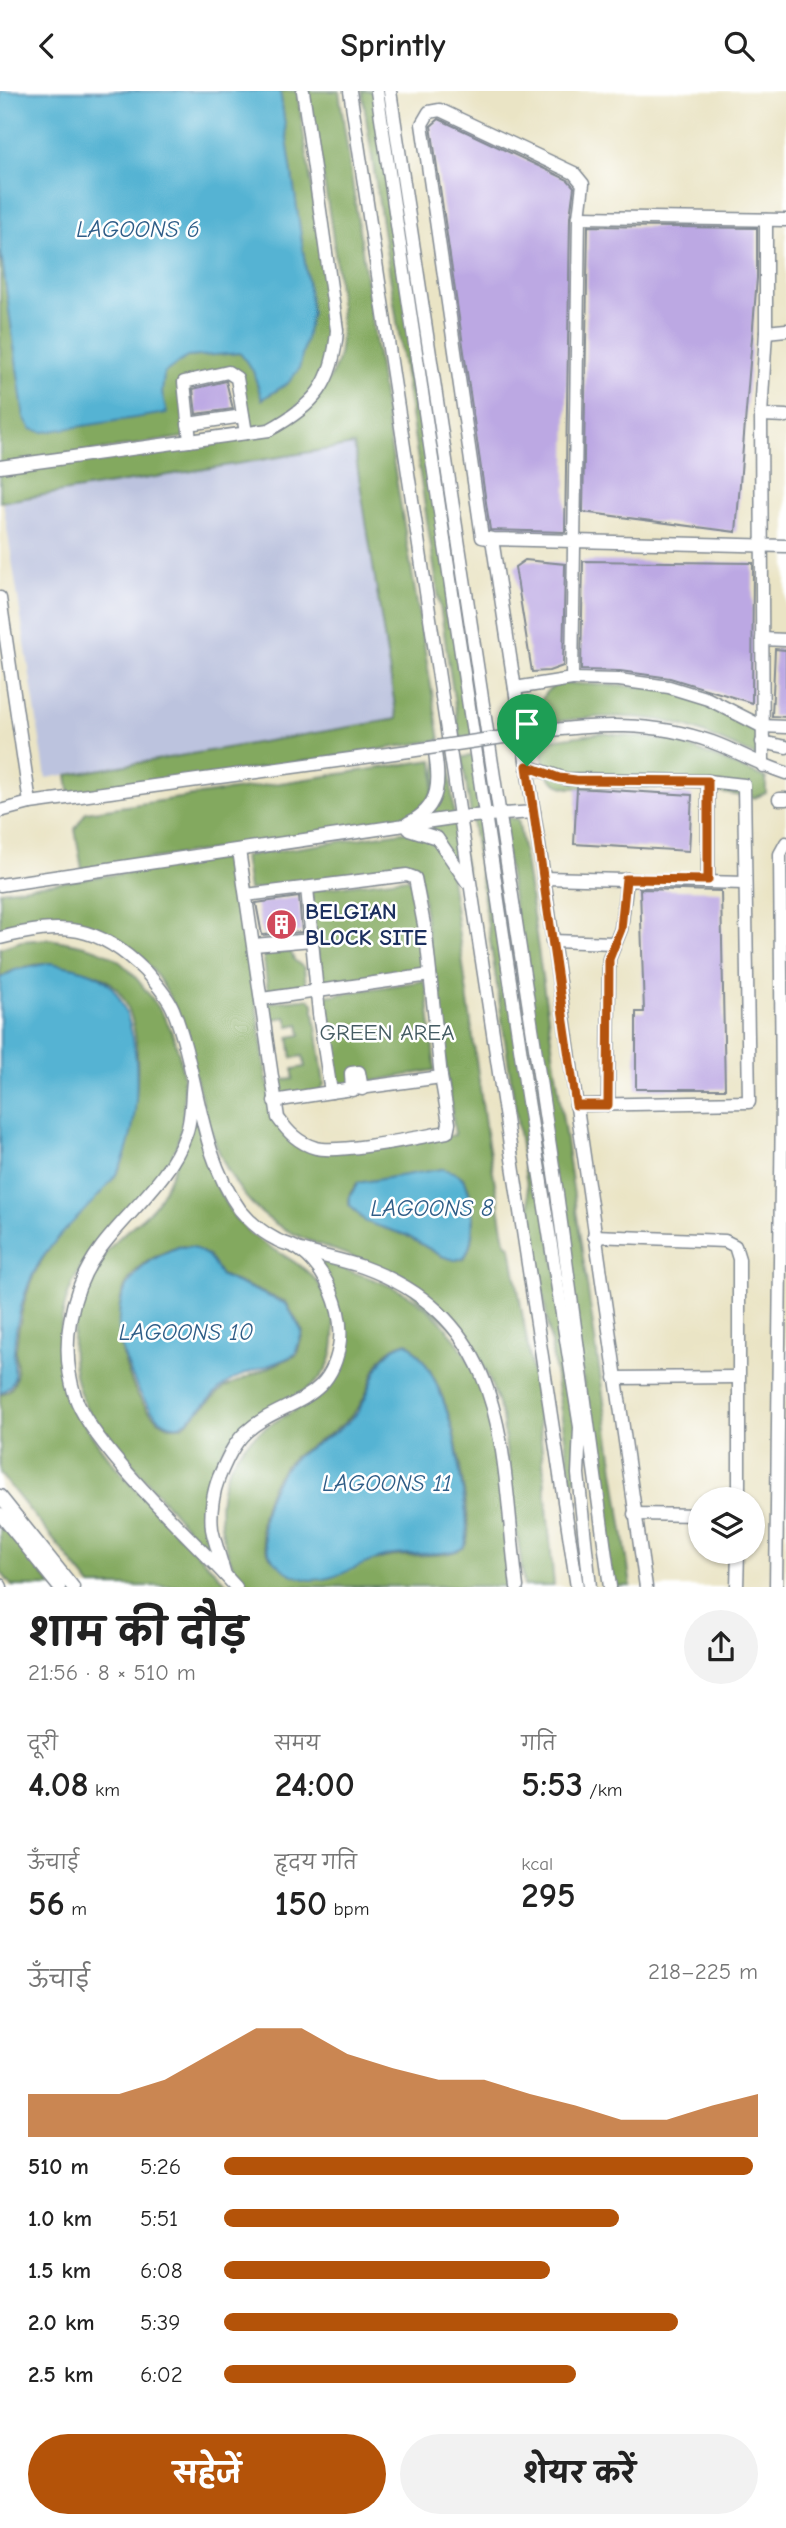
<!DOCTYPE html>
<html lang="hi">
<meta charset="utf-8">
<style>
:root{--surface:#fff;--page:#f2f2f2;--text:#222;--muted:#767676;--accent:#b45309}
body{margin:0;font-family:"Comic Neue","Playpen Sans Deva",sans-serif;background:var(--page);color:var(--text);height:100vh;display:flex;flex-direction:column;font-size:26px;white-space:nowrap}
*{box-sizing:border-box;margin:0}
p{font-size:23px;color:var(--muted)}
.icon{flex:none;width:38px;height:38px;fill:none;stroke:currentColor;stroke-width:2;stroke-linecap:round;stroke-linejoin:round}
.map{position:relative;height:1496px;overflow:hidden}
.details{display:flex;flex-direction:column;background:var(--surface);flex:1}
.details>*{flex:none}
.buttons{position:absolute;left:688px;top:1396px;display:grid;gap:14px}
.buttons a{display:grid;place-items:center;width:77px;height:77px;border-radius:50%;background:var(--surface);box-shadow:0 2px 5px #0004;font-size:35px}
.pin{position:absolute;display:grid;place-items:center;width:60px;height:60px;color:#fff;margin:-72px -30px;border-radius:50% 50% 50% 0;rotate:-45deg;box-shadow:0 0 7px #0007}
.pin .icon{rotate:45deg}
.round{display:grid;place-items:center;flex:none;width:74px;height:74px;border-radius:37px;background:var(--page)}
.summary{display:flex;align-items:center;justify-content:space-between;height:119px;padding:0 28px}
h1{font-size:38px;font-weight:700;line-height:52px}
.metrics{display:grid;grid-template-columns:repeat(3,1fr);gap:10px;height:119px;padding:7px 28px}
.metrics div{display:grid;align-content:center}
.metrics b{font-size:35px;font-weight:700}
.metrics small{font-size:19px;font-weight:400}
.metrics p{font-size:19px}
.chart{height:196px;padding:14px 28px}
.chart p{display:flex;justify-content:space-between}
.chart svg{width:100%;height:126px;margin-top:7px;fill:var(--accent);opacity:.7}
.button{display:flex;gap:14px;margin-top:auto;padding:14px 28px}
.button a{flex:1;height:80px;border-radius:42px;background:var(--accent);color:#fff;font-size:28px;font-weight:700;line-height:80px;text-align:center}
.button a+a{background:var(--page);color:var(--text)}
ul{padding:0 28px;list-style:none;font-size:23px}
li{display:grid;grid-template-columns:112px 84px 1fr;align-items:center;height:52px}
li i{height:18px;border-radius:9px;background:var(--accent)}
header{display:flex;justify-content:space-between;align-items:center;height:91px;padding:0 28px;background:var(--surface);font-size:32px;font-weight:700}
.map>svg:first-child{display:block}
.industrial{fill:#bcc3de}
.forest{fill:#83a95f;stroke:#4f6c5e;stroke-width:2;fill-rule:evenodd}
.water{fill:#54b3d3;stroke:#387198;stroke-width:2}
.building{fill:#bca8e3}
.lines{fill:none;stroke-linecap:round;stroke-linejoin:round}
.minor-casing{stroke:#828a92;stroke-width:15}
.minor{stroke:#fff;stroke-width:12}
.minor-bridge-casing{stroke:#828a92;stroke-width:15;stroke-linecap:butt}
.minor-bridge{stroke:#fff;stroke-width:12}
.route-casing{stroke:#fff;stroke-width:14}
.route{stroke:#b45309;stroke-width:9}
.labels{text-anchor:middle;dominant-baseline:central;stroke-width:5;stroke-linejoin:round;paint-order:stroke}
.poi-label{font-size:23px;font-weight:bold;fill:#1b2f5e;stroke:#fff;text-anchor:start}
.park-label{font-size:23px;fill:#445b62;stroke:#fff}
.water-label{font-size:24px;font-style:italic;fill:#2f5d87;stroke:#fff}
</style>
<header><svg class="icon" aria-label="back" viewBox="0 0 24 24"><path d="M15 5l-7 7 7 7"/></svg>Sprintly<svg class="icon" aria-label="search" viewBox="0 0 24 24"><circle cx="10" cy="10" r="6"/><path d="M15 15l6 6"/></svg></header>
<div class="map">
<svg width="786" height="1496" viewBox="0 0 786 1496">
<rect width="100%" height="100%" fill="#fff"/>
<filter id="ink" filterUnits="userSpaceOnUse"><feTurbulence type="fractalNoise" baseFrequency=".0143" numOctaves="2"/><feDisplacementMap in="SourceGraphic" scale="14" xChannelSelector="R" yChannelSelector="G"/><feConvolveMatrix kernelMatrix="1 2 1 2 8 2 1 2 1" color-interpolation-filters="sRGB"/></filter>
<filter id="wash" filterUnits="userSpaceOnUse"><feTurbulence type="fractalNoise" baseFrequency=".00686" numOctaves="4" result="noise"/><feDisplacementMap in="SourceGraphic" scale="28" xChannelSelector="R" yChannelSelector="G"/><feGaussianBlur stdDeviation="1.57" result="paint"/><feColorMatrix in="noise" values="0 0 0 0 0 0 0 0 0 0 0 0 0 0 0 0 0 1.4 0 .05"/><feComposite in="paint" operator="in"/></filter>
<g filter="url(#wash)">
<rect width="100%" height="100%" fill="#eae4c5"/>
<polygon class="industrial" points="354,354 397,628 46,687 3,411"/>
<g class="forest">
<polygon points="280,0 297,0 335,248 320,295 278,332 250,337 239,288 191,286 185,346 0,375 0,154 24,326 166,322 162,302 164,281 187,266 240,262 253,279 262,309 288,292 312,221"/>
<path d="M308 0H339L389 345 440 649 70 707 67 684 397 628 354 354 0 411V379L271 341C306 322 320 312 336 274 354 232 317 53 308 0Z"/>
<polygon points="362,0 376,0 474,644 460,647"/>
<path d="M562 592 669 597 751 634 759 645 762 668C737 657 713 645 687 636 638 620 586 626 536 633 539 614 540 598 562 592Z"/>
<path d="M601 642 675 650 766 687V702L754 707 691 697H570C544 694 542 672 541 650Z"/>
<polygon points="477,664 486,724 471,724 462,666"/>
<polygon points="449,668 454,725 420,728 431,717 438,669"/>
<path d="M433 669C437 704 431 711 403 730L82 778 75 738 86 721Z"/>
<polygon points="501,726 518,728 524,762 631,1495 613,1495"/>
<polygon points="455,728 467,783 419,736"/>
<polygon points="486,728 580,1337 577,1385 572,1394 472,729"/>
<path d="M402 741C426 742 436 753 449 772L486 1041 505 1150 511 1157 538 1314 554 1495H524L502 1326C495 1303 486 1273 470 1254 458 1240 391 1183 376 1176 334 1155 288 1150 254 1115 173 1033 217 882 93 837 63 826 29 828 0 840V800L236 766 267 990 296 1053 378 1056 455 1044 419 778 249 799 244 765ZM442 1078C450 1080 457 1081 463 1087 475 1101 478 1155 463 1168L455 1169 441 1165 405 1144 366 1131 349 1114V1104L357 1092Z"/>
<polygon points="407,787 412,791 425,880 321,894 311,799"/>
<path d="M49 848C110 858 120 863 156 913 188 958 195 1029 165 1078 157 1091 143 1102 133 1113 84 1166 51 1203 62 1281 72 1347 182 1445 229 1495H91L0 1383V1304C7 1301 13 1298 15 1290 19 1281 15 1268 16 1259 18 1235 24 1208 33 1186 47 1154 74 1128 98 1103 109 1093 118 1084 123 1070 138 1026 152 919 106 888 96 882 82 879 71 876 46 870 23 873 0 886V857L21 850Z"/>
<polygon points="291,861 294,869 304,877 306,894 268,900 263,862"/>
<polygon points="423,890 427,898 435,979 336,997 331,990 325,905"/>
<path d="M302 908H309L313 913 324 993 320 1000 275 1008 265 912ZM286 926 289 935 299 933 301 944 289 946 292 967 303 965 305 976 293 978V988L281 989 273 928Z"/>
<path d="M194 1019C204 1054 211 1093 232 1123 266 1170 329 1165 334 1237 338 1302 286 1304 248 1332 203 1365 201 1413 212 1462L201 1454 89 1322C58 1265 73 1194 117 1149 130 1135 149 1125 159 1108 175 1080 184 1049 194 1019ZM180 1155 192 1156 208 1164 221 1184 286 1211 303 1241 297 1264 225 1296 183 1335C178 1335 171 1336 167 1334 128 1318 105 1225 128 1190 140 1171 159 1163 180 1155Z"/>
<path d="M323 1171C354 1182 390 1191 417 1210 506 1274 501 1398 512 1495L244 1496C212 1442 207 1378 262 1339 297 1314 345 1304 345 1251 345 1232 327 1194 320 1174ZM407 1251C438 1276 455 1336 460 1375 462 1392 473 1438 466 1453 460 1468 411 1463 396 1465 351 1471 314 1496 274 1470 263 1458 259 1441 262 1426 267 1400 279 1375 302 1360 321 1348 338 1340 353 1323 377 1297 367 1262 407 1251Z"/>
<polygon points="0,1431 52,1495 12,1495 0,1480"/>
</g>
<g class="water">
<polygon points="0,0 280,0 312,221 299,278 288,292 262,308 253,280 240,262 187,266 164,282 162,302 167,322 44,341 31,338 24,326 0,154"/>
<path d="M50 872C68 876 96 879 109 893 147 931 144 1050 111 1090 85 1123 52 1145 33 1183 22 1206 15 1235 14 1260 13 1269 15 1279 14 1287 12 1295 6 1299 0 1302V887L15 879Z"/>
<path d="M442 1078C449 1080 457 1081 462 1087 474 1101 477 1154 463 1167L455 1169 442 1165 406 1144 366 1131 350 1114V1105L358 1092Z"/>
<path d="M179 1156H192L208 1165 221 1185 286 1213 302 1241 295 1263C272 1276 243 1279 222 1296 212 1304 189 1333 178 1334 147 1337 121 1265 119 1240 118 1225 120 1206 128 1194 141 1173 157 1165 179 1156Z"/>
<path d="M407 1252C436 1275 454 1335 458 1371 460 1389 472 1442 464 1455 458 1465 406 1462 392 1464 364 1468 333 1494 306 1488 238 1472 261 1387 306 1359 324 1348 343 1339 357 1322 375 1298 373 1260 407 1252Z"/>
</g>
<g id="blocks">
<g class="building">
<polygon points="439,28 568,89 574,96 570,126 565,441 490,439 431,35"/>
<polygon points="588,135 757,137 757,187 736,441 583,421"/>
<polygon points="226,290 233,318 196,323 193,298"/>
<polygon points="525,469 565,473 563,575 549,580 532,581 515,476"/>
<polygon points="583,470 753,472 752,612 670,587 620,580 581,579"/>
<polygon points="775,558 786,559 786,626 772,625"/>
<polygon points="577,697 692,704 689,760 574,753"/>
<polygon points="640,798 721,800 725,998 636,998 636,921 644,921"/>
<polygon points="299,806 302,841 262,844 256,812"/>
</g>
</g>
</g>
<g filter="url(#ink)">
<use href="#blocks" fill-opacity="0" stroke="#828a92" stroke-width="2"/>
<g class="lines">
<defs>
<g id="minor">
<polyline points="350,0 577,1496"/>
<polyline points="377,0 527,1004 580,1336 578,1383 590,1496"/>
<polyline points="390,0 556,1095 610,1496"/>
<polyline points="579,126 786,129"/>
<polyline points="766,241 786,239"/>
<polyline points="761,324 786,325"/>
<polyline points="188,333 243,325"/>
<polyline points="190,350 184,291 228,281 237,287 246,342"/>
<path d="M0 376 269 339C315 314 333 293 337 239L303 0"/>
<polyline points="492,448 544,787 646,1496"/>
<polyline points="0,507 30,712"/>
<polyline points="762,548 786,549"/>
<polyline points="572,588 619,589 669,596 708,608 761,635 786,636"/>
<polyline points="515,597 572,588 579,126 583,93 574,82 440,19 429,21 422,33 482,446 492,448 786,455"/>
<path d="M537 641C596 633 654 630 712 651 737 660 760 674 786 682"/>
<polyline points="762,651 786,656"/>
<polyline points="527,675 566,688 708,690 744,694 749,1011 576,1014"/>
<polyline points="763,675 761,324 766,241 766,129"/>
<polyline points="779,708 786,708"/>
<polyline points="0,720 30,712 409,660"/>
<path d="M408 732C442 716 440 688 434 656"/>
<polyline points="409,738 437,747 467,791"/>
<path d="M239 759 278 1027C288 1041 298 1052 316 1057 340 1063 419 1046 447 1041L449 1032 441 986 426 844 415 787 407 784 246 804"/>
<polyline points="544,787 745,792"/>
<polyline points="708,789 708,690"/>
<polyline points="0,794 459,726 534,721"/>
<polyline points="307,797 319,923 331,1001 441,986"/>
<path d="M0 847C62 831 98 833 145 880 154 890 168 906 173 918 199 983 198 1061 240 1119 250 1131 263 1142 277 1149 284 1153 294 1154 301 1160 326 1178 343 1219 340 1249 333 1314 282 1308 246 1341 233 1353 226 1370 219 1386 213 1401 210 1421 212 1438 215 1453 221 1469 225 1484 187 1443 91 1354 75 1305 59 1256 70 1199 100 1158 128 1120 170 1089 186 1043 192 1028 191 1007 193 990"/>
<polyline points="552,850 614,852"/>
<polyline points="254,854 312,849"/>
<polyline points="262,908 430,884"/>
<polyline points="352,999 351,982 359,981 362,998"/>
<polyline points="274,1010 331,1001"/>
<polyline points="608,1014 609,868 621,838 627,788"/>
<polyline points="594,1145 725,1150 735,1155 739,1168 739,1409"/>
<path d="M301 1159C321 1165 343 1169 363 1176 514 1231 500 1365 517 1496"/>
<polyline points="615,1287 737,1286"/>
<polyline points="0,1405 73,1496"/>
<polyline points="0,1423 59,1496"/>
<polyline points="634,1423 700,1424"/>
<polyline points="225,1484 236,1496"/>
<polyline points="0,1494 1,1496"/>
<polyline points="737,1496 738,1461"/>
<polyline points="776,1496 782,1008 780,763 786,752"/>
</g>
</defs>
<use href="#minor" class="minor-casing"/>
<use href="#minor" class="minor"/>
<defs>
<polyline id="minor-bridge" points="409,660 537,641"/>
</defs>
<use href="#minor-bridge" class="minor-bridge-casing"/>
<use href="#minor-bridge" class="minor-bridge"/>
</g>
</g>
<g class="lines" filter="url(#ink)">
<defs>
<polygon id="route" points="527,675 559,687 576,689 708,690 708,789 626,788 621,838 609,868 608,1014 576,1014"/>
</defs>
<use href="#route" class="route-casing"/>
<use href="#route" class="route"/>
</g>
<defs>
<symbol id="building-disc" viewBox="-11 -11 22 22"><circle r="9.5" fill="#d1495b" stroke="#fff"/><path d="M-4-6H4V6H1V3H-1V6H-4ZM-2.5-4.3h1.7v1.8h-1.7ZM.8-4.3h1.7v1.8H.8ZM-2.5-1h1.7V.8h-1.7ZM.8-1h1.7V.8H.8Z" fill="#fff"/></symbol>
</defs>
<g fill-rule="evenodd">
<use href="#building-disc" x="264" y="816" width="35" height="35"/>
</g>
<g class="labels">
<g class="poi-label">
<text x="305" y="820">BELGIAN<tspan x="305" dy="26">BLOCK SITE</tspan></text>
</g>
<g class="park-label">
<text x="387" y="941">GREEN AREA</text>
</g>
<g class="water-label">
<text x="138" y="138">LAGOONS 6</text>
<text x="432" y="1117">LAGOONS 8</text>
<text x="186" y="1241">LAGOONS 10</text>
<text x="387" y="1392">LAGOONS 11</text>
</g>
</g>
</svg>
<div class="buttons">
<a><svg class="icon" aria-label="layers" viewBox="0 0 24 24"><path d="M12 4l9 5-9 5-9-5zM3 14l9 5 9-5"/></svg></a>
</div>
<div class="pin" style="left:527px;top:675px;background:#1e9e55"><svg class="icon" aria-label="arrive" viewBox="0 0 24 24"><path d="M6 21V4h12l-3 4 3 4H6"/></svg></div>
</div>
<section class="details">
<div class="summary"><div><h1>शाम की दौड़</h1><p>21:56 · 8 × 510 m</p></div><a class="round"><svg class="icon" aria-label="share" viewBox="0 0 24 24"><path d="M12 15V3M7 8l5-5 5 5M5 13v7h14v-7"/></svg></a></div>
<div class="metrics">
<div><p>दूरी</p><b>4.08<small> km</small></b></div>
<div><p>समय</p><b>24:00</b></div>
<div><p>गति</p><b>5:53<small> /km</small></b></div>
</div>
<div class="metrics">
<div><p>ऊँचाई</p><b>56<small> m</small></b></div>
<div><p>हृदय गति</p><b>150<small> bpm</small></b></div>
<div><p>kcal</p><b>295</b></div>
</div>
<div class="chart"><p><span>ऊँचाई</span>218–225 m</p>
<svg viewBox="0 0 160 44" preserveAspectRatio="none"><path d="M0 44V29L10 29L20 29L30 24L40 15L50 6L60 6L70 15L80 20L90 24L100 24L110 29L120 33L130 38L140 38L150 33L160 29V44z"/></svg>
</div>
<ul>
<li><b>510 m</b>5:26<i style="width:99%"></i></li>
<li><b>1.0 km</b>5:51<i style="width:74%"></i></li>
<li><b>1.5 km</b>6:08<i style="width:61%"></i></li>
<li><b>2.0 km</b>5:39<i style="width:85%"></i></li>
<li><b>2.5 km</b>6:02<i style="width:66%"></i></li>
</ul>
<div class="button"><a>सहेजें</a><a>शेयर करें</a></div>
</section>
